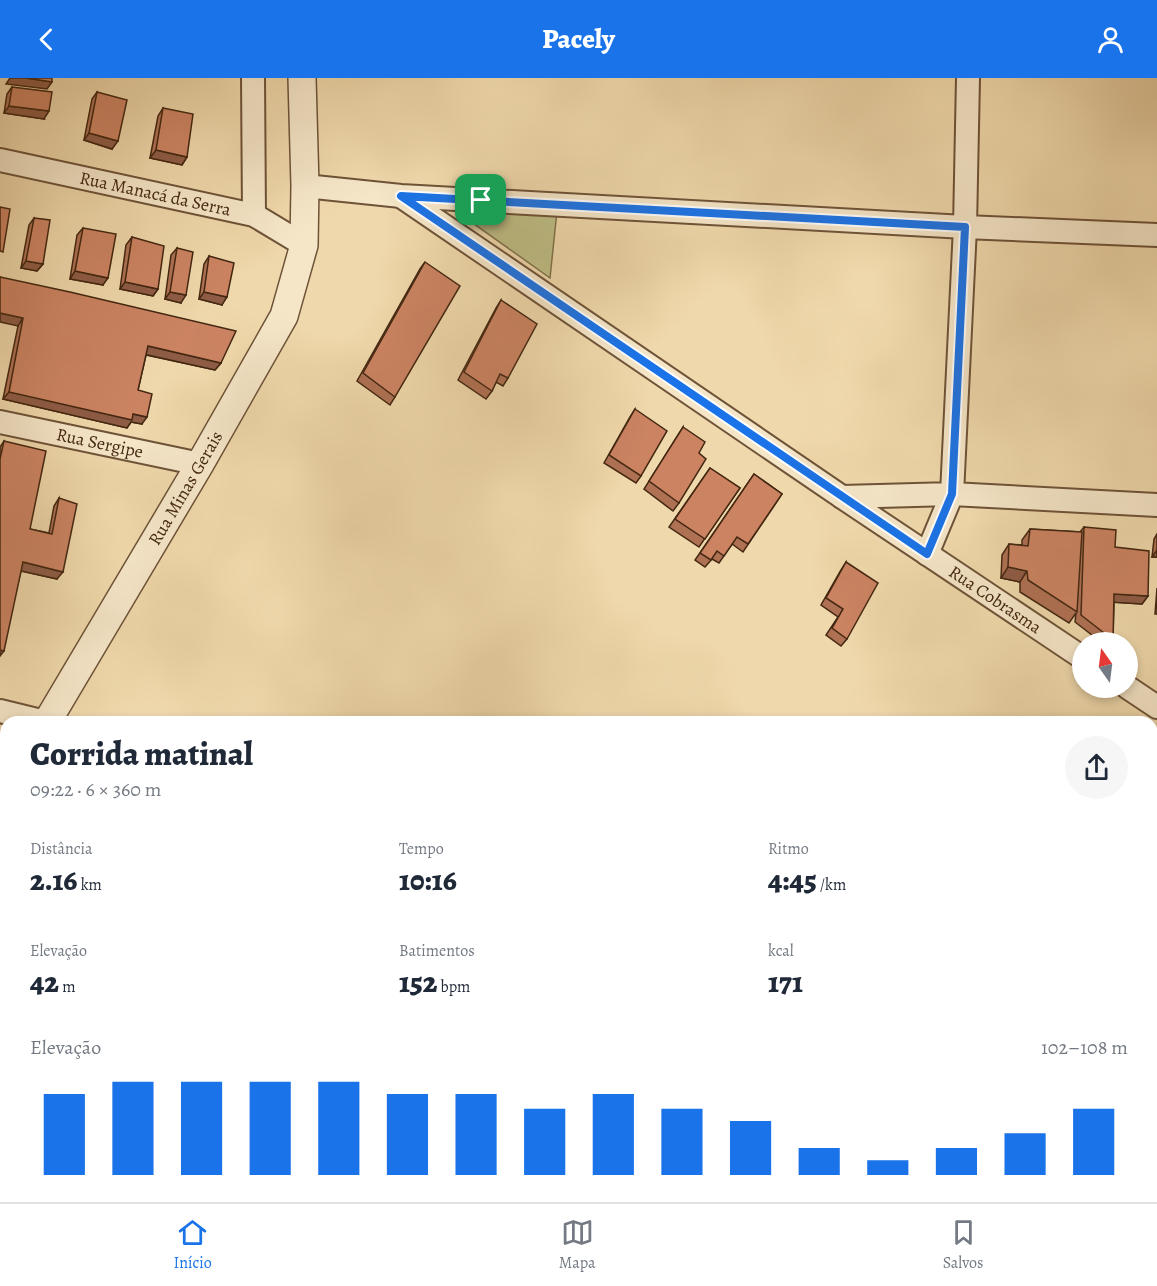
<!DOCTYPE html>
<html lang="pt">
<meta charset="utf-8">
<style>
:root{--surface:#fff;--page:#f6f6f7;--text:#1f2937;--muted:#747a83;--line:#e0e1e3;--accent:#1a73e8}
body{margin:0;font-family:Alegreya,serif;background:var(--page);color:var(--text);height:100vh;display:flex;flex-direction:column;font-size:22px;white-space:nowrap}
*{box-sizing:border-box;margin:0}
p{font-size:20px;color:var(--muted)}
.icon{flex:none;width:33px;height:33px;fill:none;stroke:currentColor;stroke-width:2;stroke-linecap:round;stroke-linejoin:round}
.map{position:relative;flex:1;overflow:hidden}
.side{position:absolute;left:0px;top:638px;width:1158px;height:488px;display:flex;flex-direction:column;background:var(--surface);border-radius:18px 18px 0 0;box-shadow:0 3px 9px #0003}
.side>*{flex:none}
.needle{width:39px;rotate:346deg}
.buttons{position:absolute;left:1072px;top:554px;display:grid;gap:12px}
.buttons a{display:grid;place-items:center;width:66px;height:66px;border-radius:50%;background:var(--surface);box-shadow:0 3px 9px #0003;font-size:30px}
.pin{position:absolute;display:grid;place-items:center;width:51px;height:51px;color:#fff;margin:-26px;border-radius:12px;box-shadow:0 3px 9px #0006}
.round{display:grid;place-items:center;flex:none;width:63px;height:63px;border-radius:32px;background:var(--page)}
.head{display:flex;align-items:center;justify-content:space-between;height:102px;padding:0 30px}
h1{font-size:33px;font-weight:800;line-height:45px}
.stats{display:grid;grid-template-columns:repeat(3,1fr);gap:9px;height:102px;padding:6px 30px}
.stats div{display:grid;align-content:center}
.stats b{font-size:30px;font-weight:800}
.stats small{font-size:16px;font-weight:400}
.stats p{font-size:16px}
.chart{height:168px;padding:12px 30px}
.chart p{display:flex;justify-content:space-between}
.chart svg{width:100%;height:108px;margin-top:6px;stroke:var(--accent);stroke-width:6}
header{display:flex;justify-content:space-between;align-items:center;height:78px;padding:0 30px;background:var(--accent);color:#fff;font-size:27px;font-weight:800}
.tabs{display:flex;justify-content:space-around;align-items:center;height:84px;border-top:2px solid var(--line);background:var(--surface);font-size:16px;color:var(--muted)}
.tabs a{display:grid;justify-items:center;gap:3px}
.tabs .selected{color:var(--accent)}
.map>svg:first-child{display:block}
.green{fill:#bebd85;stroke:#80724b;stroke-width:1.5}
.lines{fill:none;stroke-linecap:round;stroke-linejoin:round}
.service-casing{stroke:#6e5338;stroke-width:14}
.minor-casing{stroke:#6e5338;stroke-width:26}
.tertiary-casing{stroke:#6e5338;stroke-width:30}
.service{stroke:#f5e6c8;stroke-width:10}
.minor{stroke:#f5e6c8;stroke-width:22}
.tertiary{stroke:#f5e6c8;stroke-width:27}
.rail-casing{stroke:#432711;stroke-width:7}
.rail{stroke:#f5e6c8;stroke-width:4.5;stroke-dasharray:14;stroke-linecap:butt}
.wall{fill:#af7154;stroke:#432711;stroke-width:1.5}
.shaded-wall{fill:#8e5c45;stroke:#432711;stroke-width:1.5}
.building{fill:#cb8362;stroke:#432711;stroke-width:1.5}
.route-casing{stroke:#fff;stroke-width:12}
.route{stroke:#1a73e8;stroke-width:8}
.labels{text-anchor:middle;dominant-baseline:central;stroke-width:4.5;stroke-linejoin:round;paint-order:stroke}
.street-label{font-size:18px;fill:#432711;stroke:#f5e6c8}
</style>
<header><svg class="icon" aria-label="back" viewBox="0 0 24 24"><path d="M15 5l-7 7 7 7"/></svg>Pacely<svg class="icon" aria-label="person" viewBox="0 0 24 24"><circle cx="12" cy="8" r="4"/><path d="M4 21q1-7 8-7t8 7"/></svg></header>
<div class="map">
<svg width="1157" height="1124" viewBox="0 0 1157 1124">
<rect width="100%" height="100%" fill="#efd8ab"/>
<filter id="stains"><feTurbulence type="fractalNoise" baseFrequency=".00333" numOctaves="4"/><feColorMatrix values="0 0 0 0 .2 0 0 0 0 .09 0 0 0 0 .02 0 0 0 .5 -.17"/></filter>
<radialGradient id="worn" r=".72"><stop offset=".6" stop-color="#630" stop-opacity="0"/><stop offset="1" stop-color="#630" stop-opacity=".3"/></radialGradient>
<polygon class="green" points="449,128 557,133 550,200"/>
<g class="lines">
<defs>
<g id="service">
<polyline points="1152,1117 1157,1120"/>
<polyline points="59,1124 61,1119"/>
<polyline points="156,1124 157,1119"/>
</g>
<g id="minor">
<polyline points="253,0 254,137"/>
<path id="s1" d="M0 82 254 137 304 167"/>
<polyline points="305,108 401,118 965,149 1157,157"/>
<path id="s2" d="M402 119 842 419 1083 580"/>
<path id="s3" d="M0 344 200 386"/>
<polyline points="842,419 952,416 965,149 968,0"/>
<polyline points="927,476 952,416 1157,427"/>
<polyline points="1127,609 1157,629"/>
<polyline points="0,633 45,644"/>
</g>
<g id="tertiary">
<path id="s4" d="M47 644 200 386 284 238 304 167 305 108 302 0"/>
<polyline points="0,731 6,720"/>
</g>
</defs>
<use href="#service" class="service-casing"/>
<use href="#minor" class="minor-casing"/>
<use href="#tertiary" class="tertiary-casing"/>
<use href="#service" class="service"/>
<use href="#minor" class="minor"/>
<use href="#tertiary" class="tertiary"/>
<defs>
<g id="rail">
<polyline points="1152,889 1157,893"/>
<polyline points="0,1025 6,1014"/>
</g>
</defs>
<use href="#rail" class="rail-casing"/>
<use href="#rail" class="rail"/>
</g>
<g class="wall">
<polygon points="12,9 44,41 4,35 7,16"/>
<polygon points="97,14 112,71 84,62 92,21"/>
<polygon points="163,30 187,79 182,87 150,80 158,38"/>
<polygon points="34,140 43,186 37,193 21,190 29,147"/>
<polygon points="83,150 103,207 70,201 77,157"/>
<polygon points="132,159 158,211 153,218 120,211 126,167"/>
<polygon points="177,170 181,225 165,221 171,177"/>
<polygon points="209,178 222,227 199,221 204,186"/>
<polygon points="425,184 395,319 390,327 357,303 420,191"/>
<polygon points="0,199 221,285 215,292 146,277 138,312 142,346 131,344 127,350 3,321 18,248"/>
<polygon points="501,222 508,300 503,308 496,304 492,313 486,321 458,302 496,230"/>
<polygon points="635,331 641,398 636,405 604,385 630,339"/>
<polygon points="683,349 679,425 673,433 644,411"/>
<polygon points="4,363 30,451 49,455 54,428 59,420 57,501 21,493 0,578 0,369"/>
<polygon points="710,390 740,410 699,469 669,449"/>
<polygon points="754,396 782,416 743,474 732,466 719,485 712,481 705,489 695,482"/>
<polygon points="1084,449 1115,469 1148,518 1142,526 1114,524 1113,562 1111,564 1101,564 1075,544 1076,535 1069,545 1020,514 1020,504 1001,500 1002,477 1009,466 1022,467 1022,462 1030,451 1080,454"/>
<polygon points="1157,456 1157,479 1152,479 1154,461"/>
<polygon points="846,484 847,561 841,568 826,557 838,539 821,527 841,492"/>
<polygon points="1157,510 1157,536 1155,536"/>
</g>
<g class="shaded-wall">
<polygon points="10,0 26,0 52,4 47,11 6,6"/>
<polygon points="9,28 49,33 44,41 4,35"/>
<polygon points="89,55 118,63 112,71 84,62"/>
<polygon points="156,72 187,79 182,87 150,80"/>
<polygon points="26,183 43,186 37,193 21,190"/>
<polygon points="75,193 108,200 103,207 70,201"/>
<polygon points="125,204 158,211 153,218 120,211"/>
<polygon points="170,214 186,217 181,225 165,221"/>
<polygon points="204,214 227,219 222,227 199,221"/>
<polygon points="0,235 23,240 18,248 0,244"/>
<polygon points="148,268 221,285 215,292 143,276"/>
<polygon points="9,314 133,336 147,339 142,346 131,344 127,350 3,321"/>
<polygon points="1157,472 1157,479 1152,479"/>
<polygon points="23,484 63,494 57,501 17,492"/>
<polygon points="1008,489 1027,493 1020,504 1001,500"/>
<polygon points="1114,516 1148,518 1142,526 1109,524"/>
<polygon points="0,572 4,573 0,578"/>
</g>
<g class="building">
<polygon points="26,0 52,0 52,4"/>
<polygon points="12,9 52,14 49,33 9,28"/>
<polygon points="97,14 127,22 118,63 89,55"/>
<polygon points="163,30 193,36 187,79 156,72"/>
<polygon points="0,129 10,131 3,174 0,173"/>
<polygon points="34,140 50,142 43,186 26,183"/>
<polygon points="83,150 116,156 108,200 75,193"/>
<polygon points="132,159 164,168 158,211 125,204"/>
<polygon points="177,170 193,174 186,217 170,214"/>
<polygon points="209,178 234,185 227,219 204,214"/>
<polygon points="425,184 460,208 395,319 363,295"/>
<polygon points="0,199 70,214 236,253 221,285 148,268 138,312 152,316 147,339 133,336 132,342 9,314 23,240 0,235"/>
<polygon points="501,222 537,246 508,300 500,296 492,313 464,294"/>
<polygon points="635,331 667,353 641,398 609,377"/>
<polygon points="683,349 705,364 699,375 706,381 679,425 649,403"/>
<polygon points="4,363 46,373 30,451 52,456 59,420 77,426 63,494 23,484 4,573 0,572 0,381"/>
<polygon points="710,390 740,410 705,461 675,441"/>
<polygon points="754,396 782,416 748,466 737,459 724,478 717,473 711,482 700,475"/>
<polygon points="1084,449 1116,452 1115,469 1149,473 1148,518 1114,516 1113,562 1081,537"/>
<polygon points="1030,451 1082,454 1077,534 1028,502 1027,493 1008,489 1009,466 1028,468"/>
<polygon points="846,484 878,505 847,561 832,550 843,531 826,520"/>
<polygon points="358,1119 653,1119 662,1124 356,1124"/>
<polygon points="667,1119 1105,1119 1115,1124 664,1124"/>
</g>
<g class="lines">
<defs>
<polygon id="route" points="401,118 965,149 952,416 927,476"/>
</defs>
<use href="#route" class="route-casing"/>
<use href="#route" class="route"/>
</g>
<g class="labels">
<g class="street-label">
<text stroke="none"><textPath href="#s1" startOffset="159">Rua Manacá da Serra</textPath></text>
<text stroke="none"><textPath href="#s3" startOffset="102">Rua Sergipe</textPath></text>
<text stroke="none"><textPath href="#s4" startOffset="272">Rua Minas Gerais</textPath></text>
<text stroke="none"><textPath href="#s2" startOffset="717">Rua Cobrasma</textPath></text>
</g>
</g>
<rect width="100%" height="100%" filter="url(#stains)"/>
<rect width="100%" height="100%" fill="url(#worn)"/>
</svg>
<div class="buttons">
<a><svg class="needle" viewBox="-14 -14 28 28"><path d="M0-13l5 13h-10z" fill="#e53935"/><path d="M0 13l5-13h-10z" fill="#747a83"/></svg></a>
</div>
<div class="pin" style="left:481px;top:122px;background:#1e9e55"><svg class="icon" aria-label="arrive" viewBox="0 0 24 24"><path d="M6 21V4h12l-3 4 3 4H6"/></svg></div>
<section class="side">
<div class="head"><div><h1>Corrida matinal</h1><p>09:22 · 6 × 360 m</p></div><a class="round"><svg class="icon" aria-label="share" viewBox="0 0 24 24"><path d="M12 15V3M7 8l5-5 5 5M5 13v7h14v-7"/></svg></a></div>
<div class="stats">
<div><p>Distância</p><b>2.16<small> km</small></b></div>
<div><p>Tempo</p><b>10:16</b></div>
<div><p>Ritmo</p><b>4:45<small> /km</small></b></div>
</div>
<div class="stats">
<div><p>Elevação</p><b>42<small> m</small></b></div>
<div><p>Batimentos</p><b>152<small> bpm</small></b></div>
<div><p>kcal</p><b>171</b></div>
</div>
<div class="chart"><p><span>Elevação</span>102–108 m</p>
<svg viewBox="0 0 160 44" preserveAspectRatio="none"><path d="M5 44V11M15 44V6M25 44V6M35 44V6M45 44V6M55 44V11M65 44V11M75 44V17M85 44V11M95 44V17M105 44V22M115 44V33M125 44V38M135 44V33M145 44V27M155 44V17"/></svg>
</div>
</section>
</div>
<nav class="tabs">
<a class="selected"><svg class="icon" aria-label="home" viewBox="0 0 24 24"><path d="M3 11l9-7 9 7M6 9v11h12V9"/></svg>Início</a>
<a><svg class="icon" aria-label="map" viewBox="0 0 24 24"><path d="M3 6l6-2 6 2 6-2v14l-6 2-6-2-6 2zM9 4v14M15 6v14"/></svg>Mapa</a>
<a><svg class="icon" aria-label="saved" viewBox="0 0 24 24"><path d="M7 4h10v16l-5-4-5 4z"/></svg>Salvos</a>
</nav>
